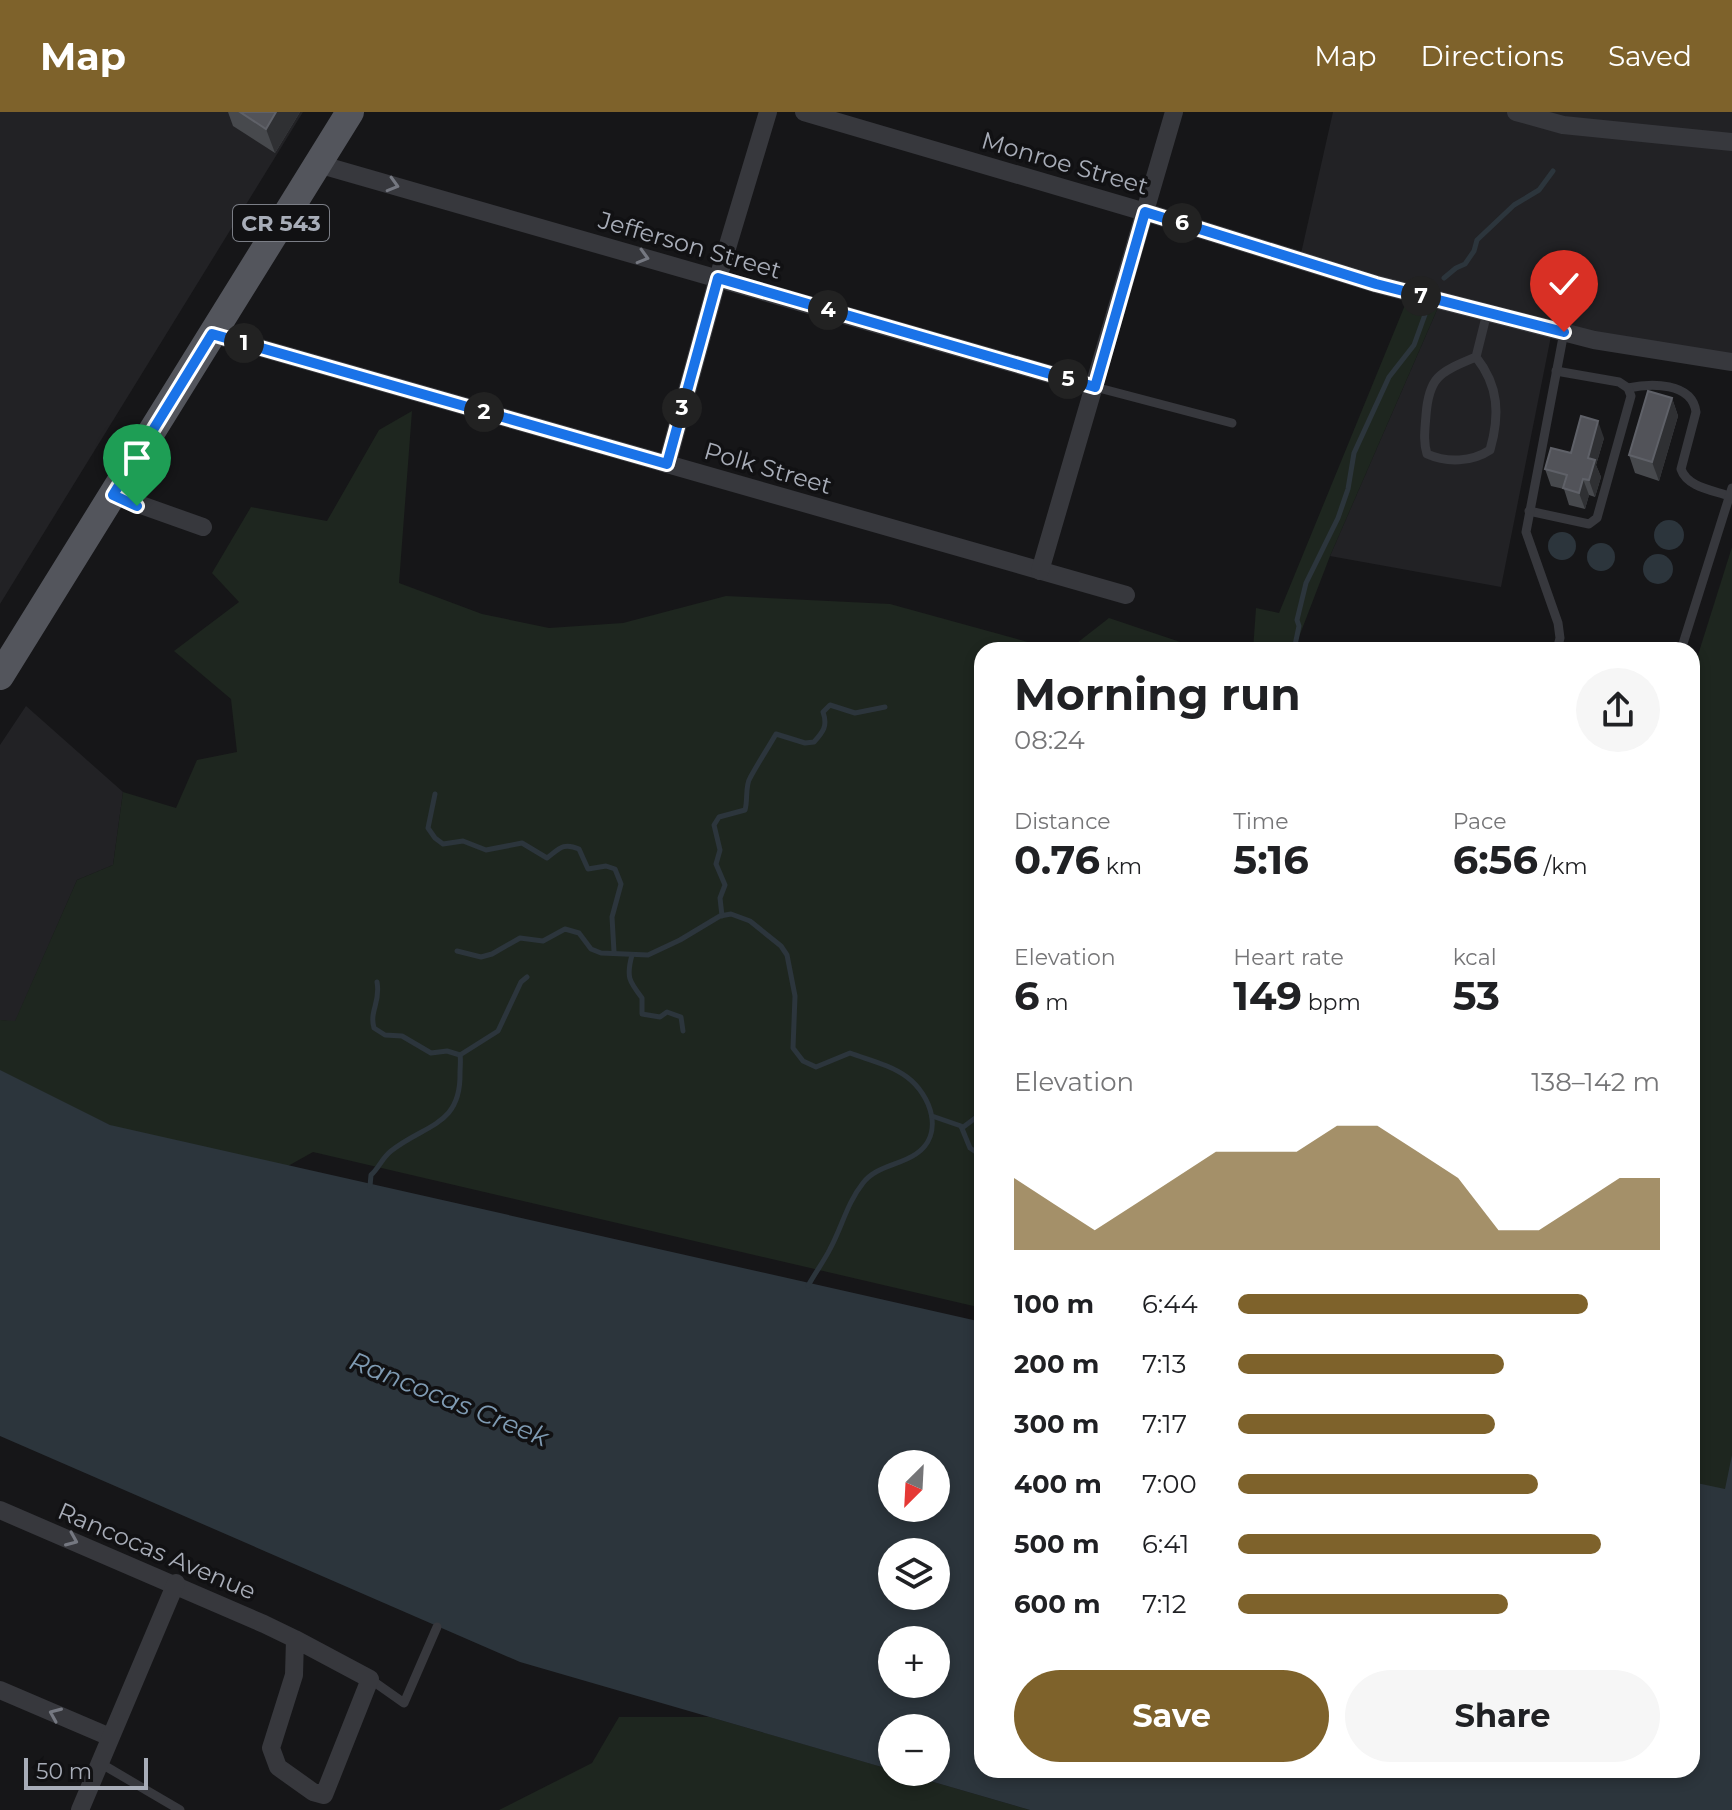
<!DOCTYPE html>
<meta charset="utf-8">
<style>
:root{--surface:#fff;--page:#f6f6f6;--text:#202124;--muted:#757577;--accent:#7e622b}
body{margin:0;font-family:Montserrat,sans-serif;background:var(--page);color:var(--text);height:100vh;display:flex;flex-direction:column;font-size:30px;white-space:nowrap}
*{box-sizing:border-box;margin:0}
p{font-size:26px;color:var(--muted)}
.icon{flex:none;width:44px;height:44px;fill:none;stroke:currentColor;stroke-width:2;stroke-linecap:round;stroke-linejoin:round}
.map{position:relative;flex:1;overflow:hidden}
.drawer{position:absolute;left:974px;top:530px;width:726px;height:1136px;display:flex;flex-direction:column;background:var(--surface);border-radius:24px;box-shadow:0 4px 12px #0003}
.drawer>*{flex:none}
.needle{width:52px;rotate:204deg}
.controls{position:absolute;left:878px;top:1338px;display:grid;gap:16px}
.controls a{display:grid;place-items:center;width:72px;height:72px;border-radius:50%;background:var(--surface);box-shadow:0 4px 12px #0003;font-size:40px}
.scale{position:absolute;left:24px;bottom:20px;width:124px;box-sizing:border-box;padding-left:8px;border:4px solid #a8adb8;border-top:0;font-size:22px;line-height:28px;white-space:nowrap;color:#a8adb8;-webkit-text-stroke:6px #111113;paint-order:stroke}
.pin{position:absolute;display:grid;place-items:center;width:68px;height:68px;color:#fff;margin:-82px -34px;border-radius:50% 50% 50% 0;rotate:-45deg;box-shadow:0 0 8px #0007}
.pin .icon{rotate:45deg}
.km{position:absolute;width:40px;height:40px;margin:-20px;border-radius:50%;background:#222;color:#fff;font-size:22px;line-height:40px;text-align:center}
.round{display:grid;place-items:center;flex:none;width:84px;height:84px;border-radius:42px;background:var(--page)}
.headline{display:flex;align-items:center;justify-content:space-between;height:136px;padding:0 40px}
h1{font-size:44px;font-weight:700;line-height:60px}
.metrics{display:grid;grid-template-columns:repeat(3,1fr);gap:12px;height:136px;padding:8px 40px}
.metrics div{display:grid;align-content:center}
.metrics b{font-size:40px;font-weight:700}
.metrics small{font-size:22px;font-weight:400}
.metrics p{font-size:22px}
.chart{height:224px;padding:16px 40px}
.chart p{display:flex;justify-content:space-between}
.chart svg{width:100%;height:144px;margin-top:8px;fill:var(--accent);opacity:.7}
.button{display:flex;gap:16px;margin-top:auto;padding:16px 40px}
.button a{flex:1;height:92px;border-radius:48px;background:var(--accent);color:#fff;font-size:32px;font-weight:700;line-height:92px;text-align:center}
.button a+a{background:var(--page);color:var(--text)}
ul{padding:0 40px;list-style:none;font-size:26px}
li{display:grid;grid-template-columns:128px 96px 1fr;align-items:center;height:60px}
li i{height:20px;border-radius:10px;background:var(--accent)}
header{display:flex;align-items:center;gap:48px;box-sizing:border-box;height:112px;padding:0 40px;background:var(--accent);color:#fff}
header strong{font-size:38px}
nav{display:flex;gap:44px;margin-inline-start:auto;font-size:28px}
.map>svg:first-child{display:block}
.built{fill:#222225}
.green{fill:#1e261f}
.water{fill:#2c353c;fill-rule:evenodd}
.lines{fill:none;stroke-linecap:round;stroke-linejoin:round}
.stream{stroke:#2c353c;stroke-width:5}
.lane{stroke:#37383d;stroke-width:9}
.street{stroke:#37383d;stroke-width:18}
.primary{stroke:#53555c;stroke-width:28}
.wall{fill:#47494d}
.shaded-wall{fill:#2f3033}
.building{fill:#525359;stroke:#5f6168;stroke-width:2}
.oneway{stroke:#757881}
.route-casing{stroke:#fff;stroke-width:16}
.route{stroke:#1a73e8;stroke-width:10}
.labels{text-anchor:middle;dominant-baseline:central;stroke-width:7;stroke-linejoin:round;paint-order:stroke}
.shield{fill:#111113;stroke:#7b7e86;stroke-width:2}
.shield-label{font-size:22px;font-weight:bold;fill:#a8adb8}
.street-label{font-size:24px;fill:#a8adb8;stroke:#111113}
.water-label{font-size:26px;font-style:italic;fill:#7f9bb3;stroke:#111113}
</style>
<header>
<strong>Map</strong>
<nav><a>Map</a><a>Directions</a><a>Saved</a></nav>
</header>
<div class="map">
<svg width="1732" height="1698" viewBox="0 0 1732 1698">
<rect width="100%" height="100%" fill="#161618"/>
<g class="built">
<polygon points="0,0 303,0 0,492"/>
<polygon points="1333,0 1732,0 1732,247 1553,214 1501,475 1330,444 1443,184 1300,146"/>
<polygon points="26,594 123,680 113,753 77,768 15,910 0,908 0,633"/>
</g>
<g class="green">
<polygon points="1412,176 1443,184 1330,444 1294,538 1253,538 1256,496 1279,501"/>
<polygon points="412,299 399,471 482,502 549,516 623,511 726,484 890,492 1057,538 982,538 982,1196 313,1040 279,1059 158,1035 0,963 0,908 15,909 77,768 113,753 123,680 176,696 197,648 237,640 231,587 174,539 239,490 212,461 251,395 327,409 379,318"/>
<polygon points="1732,435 1732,1401 1692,1387 1692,562"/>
<polygon points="1109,506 1204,538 1068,538"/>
<polygon points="619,1605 710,1605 1030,1698 499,1698 592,1651"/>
</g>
<g class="water">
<circle cx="1669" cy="423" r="15"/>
<circle cx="1562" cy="434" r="14"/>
<circle cx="1601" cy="445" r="14"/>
<circle cx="1658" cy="457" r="15"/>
<path d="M0 958 110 1013 982 1210V1658H1692V1370L1725 1377 1732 1343V1698H1030L899 1660H936V1616H892V1658L520 1550 0 1324ZM892 1352H936V1396H892ZM892 1440H936V1484H892ZM892 1528H936V1572H892Z"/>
</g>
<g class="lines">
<g class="stream">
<polyline points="1444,166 1456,156 1465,152 1474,139 1477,128 1514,93 1539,78 1553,59"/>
<polyline points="1294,538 1299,514 1297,508 1306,471 1338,406 1348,377 1354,341 1389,265 1414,233 1427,197"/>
<path d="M435 682 428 716 435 726 443 732 463 729 486 738 522 731 547 746C559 737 563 730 579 737L588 757 606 754 615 757 621 772 612 805 614 840"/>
<path d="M722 804 720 786 725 773 716 752 720 738 714 713 719 705 745 698C748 688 745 674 750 666 758 651 768 636 776 622L805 631 814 630C823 620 828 614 823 600L830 593 855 601 885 595"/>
<path d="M457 839 481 845 492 842 520 826 543 829 565 817 579 821 591 837 601 841 648 843 680 828 720 804 731 802 750 809 781 834 787 843 795 884 793 936 803 949 816 955 850 941C869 948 891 953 907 965 931 983 945 1022 916 1042 898 1054 876 1054 863 1071 847 1091 842 1115 830 1137 824 1149 815 1161 808 1174"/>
<path d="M632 843C626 865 629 869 642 886V902L660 905 667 900 681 905 683 919"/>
<path d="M377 870C381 890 369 899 374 916L385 923 402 924 431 941 447 939 460 943"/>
<polyline points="460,943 498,919 521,870 527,865"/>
<polyline points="932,1004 961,1014 970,1036 982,1044"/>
<polyline points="962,1016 982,1001"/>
<path d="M370 1074 371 1063C379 1056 382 1046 391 1039 425 1012 461 1014 460 961 460 955 461 949 460 943"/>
</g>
<g class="lane">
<path d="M1476 245C1499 274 1500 303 1490 338 1472 350 1447 351 1427 342 1423 329 1425 317 1426 303 1429 263 1441 260 1476 245L1487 201"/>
<polyline points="1095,275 1232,311"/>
<path d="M1628 276C1651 271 1692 270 1696 300L1681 357C1687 375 1712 378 1729 384"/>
<polyline points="1529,399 1589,412 1597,406 1631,284 1628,276 1619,270 1556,259"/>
<polyline points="1557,538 1560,526 1558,511 1526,420 1564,220"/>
<polyline points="1681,538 1732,376"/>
<polyline points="370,1567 404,1591 437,1515"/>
<polyline points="100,1651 180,1698"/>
</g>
<g class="street">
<polyline points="804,0 1145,100 1376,172 1594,228 1732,250"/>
<polyline points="1516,0 1563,13 1732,30"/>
<polyline points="318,52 1095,275"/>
<polyline points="212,222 1126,483"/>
<polyline points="667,352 718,166 768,0"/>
<polyline points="113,383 203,415"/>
<polyline points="1040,459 1174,0"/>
<polyline points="0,1398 264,1512 295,1527 370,1567 324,1683 313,1680 278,1655 271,1636 294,1563 295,1527"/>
<polyline points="0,1578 110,1625"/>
<polyline points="80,1698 176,1471"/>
</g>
<polyline class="primary" points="0,564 350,0"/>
</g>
<g class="wall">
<polygon points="228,0 300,0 275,41 233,14"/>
<polygon points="1672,286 1678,304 1659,369 1635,361 1629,343"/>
<polygon points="1604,326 1596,353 1601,365 1595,385 1589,383 1585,397 1569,393 1564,377 1551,374 1545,357 1571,341"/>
</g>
<g class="shaded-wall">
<polygon points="276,0 300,0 275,41 266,17"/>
<polygon points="1672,286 1678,304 1659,369 1652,350"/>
<polygon points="1598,309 1604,326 1596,353 1601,365 1595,385 1589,368 1588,346"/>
<polygon points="1583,367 1589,383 1585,397 1579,381"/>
</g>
<g class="building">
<polygon points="240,0 276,0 266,17"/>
<polygon points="1648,279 1672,286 1652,350 1629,343"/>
<polygon points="1581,304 1598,309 1588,346 1595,348 1589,368 1583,367 1579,381 1563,376 1567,363 1545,357 1551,336 1571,341"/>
</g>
<defs><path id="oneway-chevron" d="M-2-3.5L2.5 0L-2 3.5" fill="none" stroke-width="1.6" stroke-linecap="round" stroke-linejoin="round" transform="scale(2)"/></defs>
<g class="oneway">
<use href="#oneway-chevron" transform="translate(393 73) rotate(16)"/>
<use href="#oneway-chevron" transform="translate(643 145) rotate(16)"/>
<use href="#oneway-chevron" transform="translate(72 1428) rotate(23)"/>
<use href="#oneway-chevron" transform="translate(55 1602) rotate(-157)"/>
</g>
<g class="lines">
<defs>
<polyline id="route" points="137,394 113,383 212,222 667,352 718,166 1095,275 1145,100 1376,172 1564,220"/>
</defs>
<use href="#route" class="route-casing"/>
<use href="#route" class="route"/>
</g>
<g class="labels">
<rect class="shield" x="233" y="93" width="96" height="36" rx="6"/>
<g class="shield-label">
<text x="281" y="111">CR 543</text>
</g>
<g class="street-label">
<text transform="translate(1065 51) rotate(16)">Monroe Street</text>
<text transform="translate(690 133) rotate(16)">Jefferson Street</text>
<text transform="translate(768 356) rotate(16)">Polk Street</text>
<text transform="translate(157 1439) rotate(23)">Rancocas Avenue</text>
</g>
<g class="water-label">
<text transform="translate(449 1287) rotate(22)">Rancocas Creek</text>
</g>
</g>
</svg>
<div class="controls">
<a><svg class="needle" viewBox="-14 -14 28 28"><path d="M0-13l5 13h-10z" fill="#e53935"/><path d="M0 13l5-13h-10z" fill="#757577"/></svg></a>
<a><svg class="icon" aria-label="layers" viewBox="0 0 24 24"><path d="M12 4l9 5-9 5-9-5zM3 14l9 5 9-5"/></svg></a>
<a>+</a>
<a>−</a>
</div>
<div class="scale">50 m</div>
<div class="pin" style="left:137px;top:394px;background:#1e9e55"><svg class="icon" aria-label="arrive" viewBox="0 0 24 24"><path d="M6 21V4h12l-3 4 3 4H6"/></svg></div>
<div class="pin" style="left:1564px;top:220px;background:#d93025"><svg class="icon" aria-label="check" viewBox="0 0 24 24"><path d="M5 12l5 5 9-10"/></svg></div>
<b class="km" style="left:244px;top:231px">1</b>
<b class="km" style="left:484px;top:300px">2</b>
<b class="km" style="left:682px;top:296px">3</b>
<b class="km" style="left:828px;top:198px">4</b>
<b class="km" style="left:1068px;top:267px">5</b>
<b class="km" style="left:1182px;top:111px">6</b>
<b class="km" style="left:1421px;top:184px">7</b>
<section class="drawer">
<div class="headline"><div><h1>Morning run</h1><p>08:24</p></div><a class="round"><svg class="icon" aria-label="share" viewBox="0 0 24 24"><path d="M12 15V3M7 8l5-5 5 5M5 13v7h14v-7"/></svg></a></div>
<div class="metrics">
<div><p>Distance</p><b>0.76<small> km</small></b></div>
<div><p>Time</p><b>5:16</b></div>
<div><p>Pace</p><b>6:56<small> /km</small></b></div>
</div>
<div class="metrics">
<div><p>Elevation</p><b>6<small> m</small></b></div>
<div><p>Heart rate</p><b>149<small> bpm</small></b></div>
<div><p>kcal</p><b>53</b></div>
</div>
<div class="chart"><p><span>Elevation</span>138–142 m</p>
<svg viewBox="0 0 160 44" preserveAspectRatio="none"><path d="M0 44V22L10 30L20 38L30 30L40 22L50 14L60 14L70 14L80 6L90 6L100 14L110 22L120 38L130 38L140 30L150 22L160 22V44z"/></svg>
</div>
<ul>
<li><b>100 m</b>6:44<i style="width:83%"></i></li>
<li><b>200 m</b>7:13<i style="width:63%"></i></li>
<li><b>300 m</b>7:17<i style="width:61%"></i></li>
<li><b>400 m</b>7:00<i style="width:71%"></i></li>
<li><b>500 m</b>6:41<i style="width:86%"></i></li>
<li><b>600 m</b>7:12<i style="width:64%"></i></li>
</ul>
<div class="button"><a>Save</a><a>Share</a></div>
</section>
</div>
